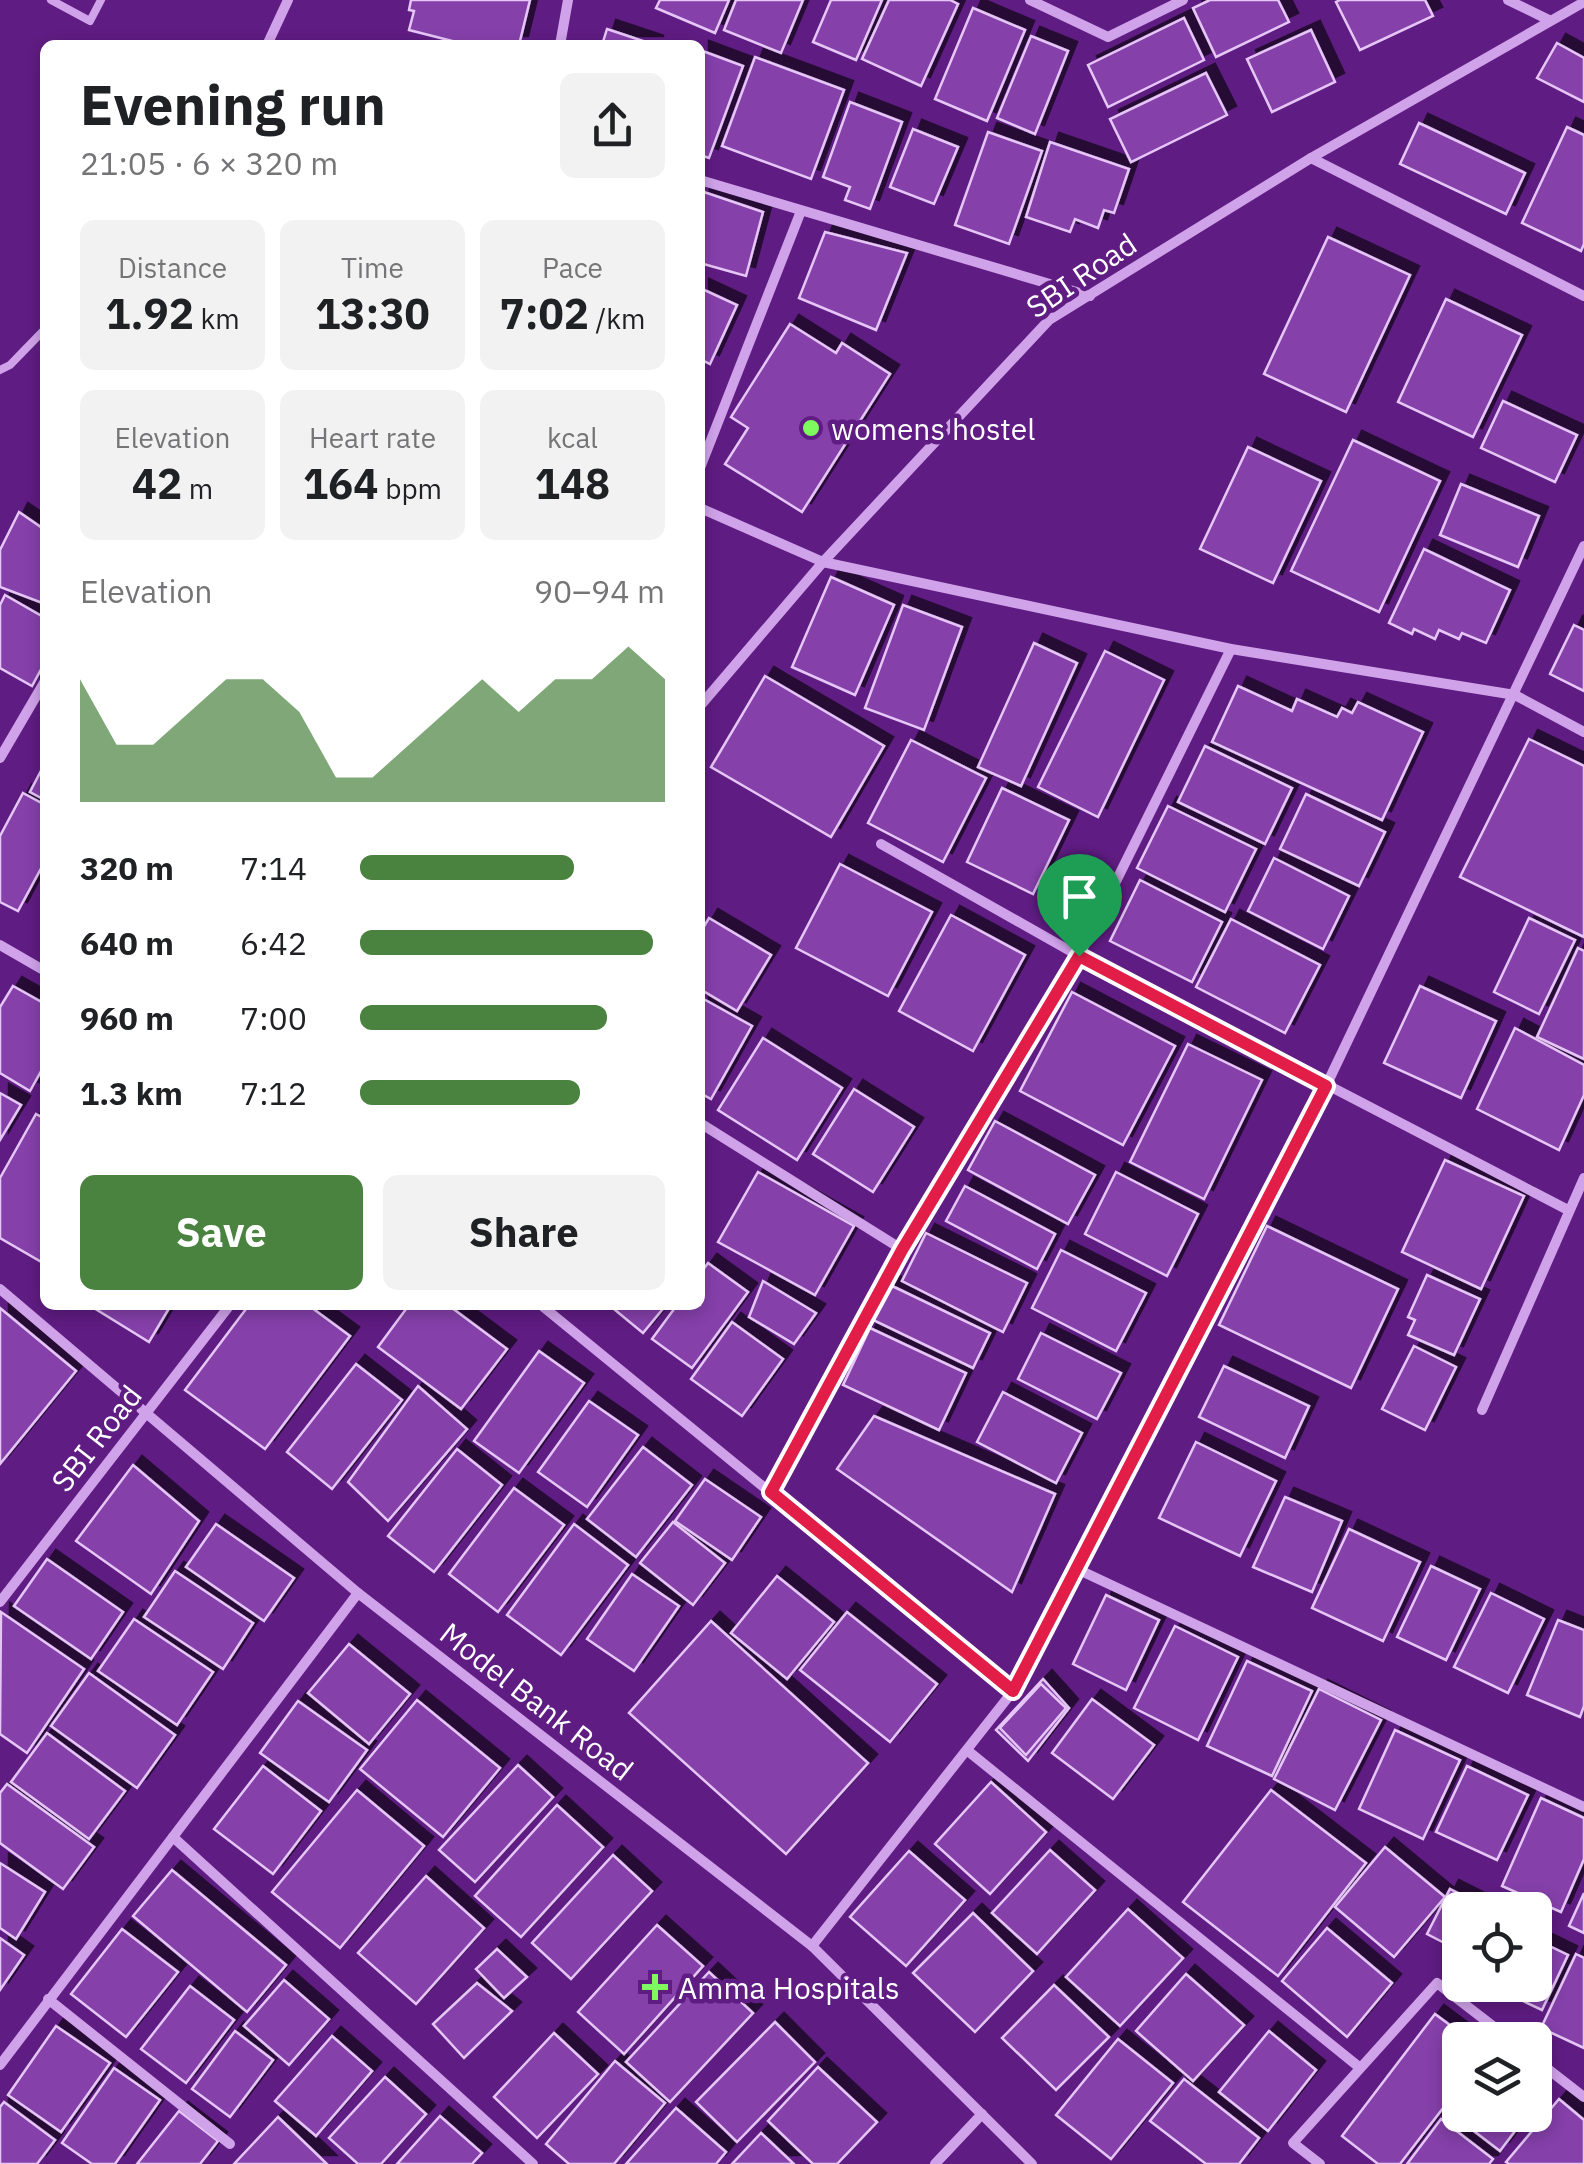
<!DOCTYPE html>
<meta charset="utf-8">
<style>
:root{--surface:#fff;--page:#f2f2f2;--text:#202124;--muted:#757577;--accent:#4a833f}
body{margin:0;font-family:"IBM Plex Sans",sans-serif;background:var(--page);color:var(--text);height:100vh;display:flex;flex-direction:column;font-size:38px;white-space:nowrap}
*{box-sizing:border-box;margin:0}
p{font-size:32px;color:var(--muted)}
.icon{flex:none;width:55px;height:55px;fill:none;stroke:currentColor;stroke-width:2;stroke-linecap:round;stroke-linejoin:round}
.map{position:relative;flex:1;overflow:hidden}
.panel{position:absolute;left:40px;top:40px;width:665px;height:1270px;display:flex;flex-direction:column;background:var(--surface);border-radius:15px;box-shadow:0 5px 15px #0003}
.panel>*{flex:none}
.fabs{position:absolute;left:1442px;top:1892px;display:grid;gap:20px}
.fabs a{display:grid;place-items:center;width:110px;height:110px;border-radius:15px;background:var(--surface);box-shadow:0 5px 15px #0003;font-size:50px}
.pin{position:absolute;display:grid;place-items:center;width:85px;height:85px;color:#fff;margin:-102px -42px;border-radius:50% 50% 50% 0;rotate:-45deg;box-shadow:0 0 10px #0007}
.pin .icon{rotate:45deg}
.round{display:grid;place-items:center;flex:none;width:105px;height:105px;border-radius:15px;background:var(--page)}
.head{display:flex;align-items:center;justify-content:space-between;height:170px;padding:0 40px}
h1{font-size:55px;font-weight:800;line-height:75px}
.metrics{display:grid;grid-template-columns:repeat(3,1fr);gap:15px;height:170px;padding:10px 40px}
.metrics div{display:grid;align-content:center;border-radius:15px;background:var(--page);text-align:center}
.metrics b{font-size:42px;font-weight:800}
.metrics small{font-size:28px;font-weight:400}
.metrics p{font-size:28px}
.chart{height:280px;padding:20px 40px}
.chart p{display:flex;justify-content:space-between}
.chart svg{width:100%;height:180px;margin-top:10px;fill:var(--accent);opacity:.7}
.button{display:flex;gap:20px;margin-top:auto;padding:20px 40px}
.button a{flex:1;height:115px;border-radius:15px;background:var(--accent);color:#fff;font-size:40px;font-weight:800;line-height:115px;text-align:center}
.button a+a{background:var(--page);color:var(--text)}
ul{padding:0 40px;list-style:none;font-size:32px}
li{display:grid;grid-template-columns:160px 120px 1fr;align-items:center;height:75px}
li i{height:25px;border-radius:12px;background:var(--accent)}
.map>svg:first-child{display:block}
.building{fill:#8540aa;stroke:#e6c6f7;stroke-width:2.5;filter:url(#shadow)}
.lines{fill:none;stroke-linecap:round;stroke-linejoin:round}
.lane{stroke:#d0a2ea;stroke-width:8}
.street{stroke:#d0a2ea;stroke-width:10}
.route-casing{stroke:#fff;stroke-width:20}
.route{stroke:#e11d48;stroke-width:12}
.poi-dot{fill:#7efa5f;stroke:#5f1c82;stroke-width:4}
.labels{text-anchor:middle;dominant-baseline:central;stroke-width:9;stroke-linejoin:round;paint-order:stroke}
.street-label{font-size:30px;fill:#fff;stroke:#5f1c82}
.poi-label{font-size:30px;fill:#fff;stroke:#5f1c82;text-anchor:start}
</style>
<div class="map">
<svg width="1584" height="2164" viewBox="0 0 1584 2164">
<defs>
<filter id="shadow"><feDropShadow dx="9" dy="-9" stdDeviation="0" flood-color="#0009"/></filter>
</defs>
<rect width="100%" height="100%" fill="#5f1c82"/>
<g class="building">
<polygon points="411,0 530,0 519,45 468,45 409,30 414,11 409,10"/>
<polygon points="660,0 729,0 715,33 656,8"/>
<polygon points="736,0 803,0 781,53 724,30"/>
<polygon points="831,0 882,0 856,60 813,42"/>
<polygon points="889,0 950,0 958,4 921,86 862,59"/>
<polygon points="1210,0 1278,0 1289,22 1216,57 1193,8"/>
<polygon points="1340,0 1425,0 1433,16 1360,50 1336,2"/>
<polygon points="973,8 1025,30 987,121 935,99"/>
<polygon points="1184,18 1204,60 1108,107 1088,65"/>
<polygon points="607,29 655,45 602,45"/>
<polygon points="1311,30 1335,82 1272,112 1247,59"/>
<polygon points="1031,36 1068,51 1035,134 997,118"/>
<polygon points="1557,43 1584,58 1584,102 1537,78"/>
<polygon points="700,50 743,66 709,158 700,155"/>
<polygon points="755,57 844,90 811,179 722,146"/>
<polygon points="1206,73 1227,115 1131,162 1110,119"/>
<polygon points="850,102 902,122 870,209 845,200 850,187 823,177"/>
<polygon points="1419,123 1525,173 1506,214 1400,164"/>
<polygon points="1567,127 1584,135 1584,244 1581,251 1522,223"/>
<polygon points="913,129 958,147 934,204 890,187"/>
<polygon points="988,132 1042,151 1009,244 955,225"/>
<polygon points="1050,142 1129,169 1114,213 1104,210 1098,228 1075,219 1070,232 1026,217"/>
<polygon points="701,191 763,212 746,276 700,263"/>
<polygon points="825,232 907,253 876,330 799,298"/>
<polygon points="1328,237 1410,275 1346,412 1264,374"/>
<polygon points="700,288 737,305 710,364 700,359"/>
<polygon points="1446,299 1522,335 1473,437 1398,402"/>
<polygon points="790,324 836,353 842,343 890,374 802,512 725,464 748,428 731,417"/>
<polygon points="1503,401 1577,435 1555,482 1481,448"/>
<polygon points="1353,440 1440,481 1379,612 1291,571"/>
<polygon points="1248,447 1321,481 1273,583 1200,549"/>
<polygon points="1461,484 1539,516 1518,567 1440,535"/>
<polygon points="19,512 45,530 45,604 0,587 0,550"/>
<polygon points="1424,549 1510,590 1486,643 1462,633 1459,639 1439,630 1435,639 1414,629 1412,634 1389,623"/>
<polygon points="831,577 894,605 855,695 792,667"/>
<polygon points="5,595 45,618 45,662 32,686 0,668 0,605"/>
<polygon points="903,605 962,627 924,730 865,708"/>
<polygon points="1574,625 1584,630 1584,691 1550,674"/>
<polygon points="1034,643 1077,663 1021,786 978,767"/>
<polygon points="1105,651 1164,680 1098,817 1038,787"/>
<polygon points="765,676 884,746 831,837 711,767"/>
<polygon points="1238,686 1292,711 1297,699 1337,717 1342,708 1352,713 1358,702 1423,732 1382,820 1212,742"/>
<polygon points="1529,739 1584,766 1584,937 1460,877"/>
<polygon points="911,740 986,778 943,862 868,823"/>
<polygon points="1205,746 1292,788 1265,844 1178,802"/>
<polygon points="45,763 45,800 30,792"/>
<polygon points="1002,788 1069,820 1033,894 967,862"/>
<polygon points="23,793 45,805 45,861 18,911 0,902 0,836"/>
<polygon points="1306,794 1385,832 1359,886 1280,849"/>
<polygon points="1168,806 1256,849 1225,912 1137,868"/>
<polygon points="1274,858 1349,896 1323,949 1248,911"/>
<polygon points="840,864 932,912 888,996 796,948"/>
<polygon points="1140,880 1222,922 1192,982 1110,941"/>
<polygon points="951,915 1025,955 973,1051 899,1011"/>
<polygon points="709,918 771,955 737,1011 700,989 700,933"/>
<polygon points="1529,918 1575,940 1539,1014 1494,992"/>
<polygon points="1231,919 1320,965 1285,1033 1196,987"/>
<polygon points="1578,948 1584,951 1584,1059 1537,1037"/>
<polygon points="13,986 45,1004 45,1064 30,1091 0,1073 0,1007"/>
<polygon points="1420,986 1496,1021 1461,1098 1384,1063"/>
<polygon points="1072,992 1175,1046 1123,1145 1020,1091"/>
<polygon points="700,997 752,1026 711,1099 700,1093"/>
<polygon points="1515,1028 1584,1065 1584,1095 1559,1150 1477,1109"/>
<polygon points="763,1038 842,1088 797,1160 718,1110"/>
<polygon points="1188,1044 1262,1080 1204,1199 1130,1162"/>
<polygon points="854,1089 914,1127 873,1192 813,1154"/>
<polygon points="0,1093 21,1105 0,1140"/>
<polygon points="36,1114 45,1119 45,1264 0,1238 0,1178"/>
<polygon points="995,1121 1095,1175 1068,1224 968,1170"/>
<polygon points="1445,1160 1524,1196 1481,1289 1402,1252"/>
<polygon points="758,1172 854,1226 815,1295 718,1242"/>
<polygon points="1116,1172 1198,1214 1167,1276 1085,1234"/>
<polygon points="965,1186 1055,1234 1037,1269 946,1221"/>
<polygon points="1267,1226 1398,1289 1351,1388 1219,1325"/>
<polygon points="926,1233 1027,1283 1003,1332 902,1281"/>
<polygon points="1061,1250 1146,1293 1116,1351 1032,1308"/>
<polygon points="708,1263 748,1292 692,1368 652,1339 677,1305 700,1305 700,1274"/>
<polygon points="1427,1275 1480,1299 1454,1355 1408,1335 1415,1320 1408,1317"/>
<polygon points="763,1281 816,1313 794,1344 749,1317"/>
<polygon points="888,1284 990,1333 973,1368 871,1319"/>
<polygon points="89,1305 171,1305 149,1342"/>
<polygon points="249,1305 308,1305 350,1336 265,1449 185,1390"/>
<polygon points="409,1305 448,1305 507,1349 461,1409 378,1347"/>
<polygon points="609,1305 666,1305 643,1333"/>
<polygon points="0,1308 76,1371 0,1464"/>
<polygon points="732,1322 783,1359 742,1416 691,1379"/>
<polygon points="870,1328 966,1373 939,1430 843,1385"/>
<polygon points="1041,1333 1121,1373 1097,1419 1018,1379"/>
<polygon points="1414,1346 1456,1367 1425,1430 1382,1409"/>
<polygon points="539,1351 584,1383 519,1473 474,1441"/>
<polygon points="356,1364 402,1400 332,1489 287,1452"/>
<polygon points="1224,1366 1309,1406 1285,1458 1199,1417"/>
<polygon points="418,1386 467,1429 388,1521 348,1482"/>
<polygon points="1003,1392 1082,1433 1056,1483 977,1442"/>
<polygon points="589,1401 638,1435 587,1507 538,1472"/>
<polygon points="874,1416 1055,1494 1012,1592 837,1469"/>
<polygon points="1196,1442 1276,1481 1240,1556 1159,1518"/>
<polygon points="643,1447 692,1485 636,1557 587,1519"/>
<polygon points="457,1449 502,1485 434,1572 388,1536"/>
<polygon points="133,1465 199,1521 151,1594 76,1541"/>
<polygon points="705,1479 761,1517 732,1560 675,1521"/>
<polygon points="514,1488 564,1525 498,1612 449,1574"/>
<polygon points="1285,1497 1342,1521 1312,1592 1253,1567"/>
<polygon points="673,1522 725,1563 693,1605 640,1563"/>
<polygon points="216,1524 294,1578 264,1621 186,1567"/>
<polygon points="574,1524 628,1565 561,1655 507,1615"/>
<polygon points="1349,1529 1420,1562 1383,1641 1312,1608"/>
<polygon points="47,1559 123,1612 91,1659 14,1606"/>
<polygon points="1431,1566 1480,1589 1446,1660 1397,1637"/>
<polygon points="175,1571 253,1623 223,1669 144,1617"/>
<polygon points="632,1574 679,1606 634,1671 587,1639"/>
<polygon points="777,1576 834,1622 787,1679 731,1633"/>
<polygon points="1491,1593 1544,1619 1508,1693 1454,1667"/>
<polygon points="1106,1595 1159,1620 1126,1690 1073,1664"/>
<polygon points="1,1612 84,1669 27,1753 0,1734"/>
<polygon points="847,1612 937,1684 890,1742 800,1670"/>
<polygon points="134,1619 213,1672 177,1725 98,1671"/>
<polygon points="1558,1620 1584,1630 1584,1706 1580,1717 1527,1695"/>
<polygon points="711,1621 868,1763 786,1854 629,1713"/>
<polygon points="1175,1626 1238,1657 1198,1740 1134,1708"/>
<polygon points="349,1644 410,1694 369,1744 308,1693"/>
<polygon points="1247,1661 1312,1691 1272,1776 1207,1746"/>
<polygon points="89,1673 175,1735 137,1788 51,1726"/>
<polygon points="1043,1679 1069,1708 1028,1761 996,1730"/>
<polygon points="1041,1684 1066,1708 1026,1755 1000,1728"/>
<polygon points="1319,1689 1381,1720 1335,1810 1274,1779"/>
<polygon points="1092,1699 1154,1745 1113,1799 1052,1753"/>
<polygon points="417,1700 500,1768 443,1837 360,1769"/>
<polygon points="298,1701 367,1750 329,1802 260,1753"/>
<polygon points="1395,1730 1460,1760 1423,1839 1359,1809"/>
<polygon points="47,1733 125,1791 89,1839 11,1782"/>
<polygon points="518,1765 553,1797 475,1882 439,1850"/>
<polygon points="263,1766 321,1811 273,1874 214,1829"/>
<polygon points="1467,1766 1528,1795 1497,1860 1436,1832"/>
<polygon points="991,1782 1046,1832 990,1894 935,1844"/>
<polygon points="7,1784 94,1847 63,1889 0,1843 0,1793"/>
<polygon points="357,1790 424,1846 340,1948 272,1892"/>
<polygon points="1271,1790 1366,1863 1278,1976 1183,1902"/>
<polygon points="1541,1798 1584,1818 1584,1859 1561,1912 1502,1886"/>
<polygon points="557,1805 603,1847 521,1937 475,1896"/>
<polygon points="1385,1847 1445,1897 1394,1957 1335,1907"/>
<polygon points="1050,1850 1095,1890 1037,1954 992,1913"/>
<polygon points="909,1851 965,1900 906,1966 850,1917"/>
<polygon points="613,1855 652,1891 571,1979 532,1943"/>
<polygon points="0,1863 45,1892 16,1939 0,1928"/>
<polygon points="172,1870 286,1965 247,2012 133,1916"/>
<polygon points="426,1876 484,1928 416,2004 358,1953"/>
<polygon points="1450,1889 1492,1910 1460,1910 1460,1951 1427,1934"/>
<polygon points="1584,1893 1584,1933 1569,1926"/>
<polygon points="1128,1909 1183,1958 1120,2026 1066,1977"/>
<polygon points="973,1913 1033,1971 975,2032 913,1973"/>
<polygon points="657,1925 703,1966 624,2054 578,2012"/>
<polygon points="1327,1928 1392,1983 1347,2037 1282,1981"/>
<polygon points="122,1929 178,1972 126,2037 71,1994"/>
<polygon points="0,1938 24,1955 0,1990"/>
<polygon points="1535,1939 1568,1955 1542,2010 1489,1985 1535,1985"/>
<polygon points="497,1949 527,1977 504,1998 476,1969"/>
<polygon points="1576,1954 1584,1958 1584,2048 1541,2028"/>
<polygon points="709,1972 753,2013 670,2102 626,2062"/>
<polygon points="1186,1974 1244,2025 1193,2081 1136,2031"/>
<polygon points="284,1980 329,2019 289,2065 244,2026"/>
<polygon points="477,1983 512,2011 464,2058 433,2024"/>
<polygon points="1054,1985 1109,2037 1056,2090 1002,2038"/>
<polygon points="190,1986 234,2020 186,2083 141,2049"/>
<polygon points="1435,2014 1470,2040 1460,2040 1460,2086 1400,2164 1378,2164 1342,2136"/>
<polygon points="775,2022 815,2062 737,2142 696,2102"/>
<polygon points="56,2026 110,2063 61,2132 8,2095"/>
<polygon points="235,2031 273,2060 230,2117 192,2089"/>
<polygon points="1269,2031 1316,2070 1268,2131 1219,2092"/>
<polygon points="554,2033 598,2074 537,2138 494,2097"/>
<polygon points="332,2036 372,2071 316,2136 275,2101"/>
<polygon points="1118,2039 1173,2083 1111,2159 1056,2115"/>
<polygon points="615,2061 665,2103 614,2164 569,2164 546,2144"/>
<polygon points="818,2067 877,2122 837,2164 813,2164 768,2121"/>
<polygon points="114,2068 160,2100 115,2164 92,2164 62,2143"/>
<polygon points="385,2077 426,2114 381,2164 358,2164 329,2138"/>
<polygon points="1184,2079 1259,2138 1239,2164 1206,2164 1150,2121"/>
<polygon points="1460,2097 1460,2115 1527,2115 1500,2151 1449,2112"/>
<polygon points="1559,2099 1584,2120 1584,2164 1509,2164 1506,2162"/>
<polygon points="4,2102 55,2140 37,2164 0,2164 0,2107"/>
<polygon points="676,2108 726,2152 716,2164 626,2164"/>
<polygon points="179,2111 218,2141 200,2164 137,2164"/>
<polygon points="440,2116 482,2153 472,2164 397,2164"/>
<polygon points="278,2117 327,2164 234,2164"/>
<polygon points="1441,2119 1493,2159 1489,2164 1407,2164"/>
<polygon points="761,2133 794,2164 732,2164"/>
</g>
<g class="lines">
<g class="lane">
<polyline points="51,0 90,21 101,0"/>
<polyline points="0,370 10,365 45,329"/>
</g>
<g class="street">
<polyline points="1030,0 1108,37 1183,0"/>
<polyline points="1508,0 1549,20"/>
<polyline points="267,45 288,0"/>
<polyline points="560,45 568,0"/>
<polyline points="1311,158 1584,296"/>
<polyline points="700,180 1090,296"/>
<polyline points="700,468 801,211"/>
<polyline points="700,508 823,562 1231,649 1515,695 1584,732"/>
<polyline points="700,706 823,562 1049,320 1311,158 1584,2"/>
<polyline points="0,758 45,681"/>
<polyline points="881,844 1079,956 1568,1210"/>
<polyline points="0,945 45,971"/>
<polyline points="700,1123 903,1250"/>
<polyline points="0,1289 358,1593 812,1946 1032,2164"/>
<polyline points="541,1305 1013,1691"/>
<polyline points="1482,1410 1584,1178"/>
<polyline points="771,1492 903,1250 1079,956 1231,649"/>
<polyline points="1077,1569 1584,1807"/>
<polyline points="0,1602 230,1305"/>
<polyline points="968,1751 1359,2067"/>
<polyline points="173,1837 533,2164"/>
<polyline points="812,1946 1013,1691 1326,1086 1584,546"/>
<polyline points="48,1999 230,2144"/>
<polyline points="1535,2059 1584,2097"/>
<polyline points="0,2065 358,1593"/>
<polyline points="935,2164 982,2114"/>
<polyline points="1320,2164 1293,2143 1437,1983 1511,2040"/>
</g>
</g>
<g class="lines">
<defs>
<polygon id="route" points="1079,956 1326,1086 1013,1691 771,1492 902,1250"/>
</defs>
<use href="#route" class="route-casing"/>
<use href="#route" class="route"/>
</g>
<g class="poi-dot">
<circle cx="811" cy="428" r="10"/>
<path d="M650 1972h10v10h10v10h-10v10h-10v-10h-10v-10h10z"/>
</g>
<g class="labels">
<g class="street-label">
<text transform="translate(1081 275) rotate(-34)">SBI Road</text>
<text transform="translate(96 1438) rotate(-52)">SBI Road</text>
<text transform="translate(537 1701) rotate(38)">Model Bank Road</text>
</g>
<g class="poi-label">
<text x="831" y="428">womens hostel</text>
<text x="678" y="1987">Amma Hospitals</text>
</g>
</g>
</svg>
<div class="fabs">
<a><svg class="icon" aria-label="locate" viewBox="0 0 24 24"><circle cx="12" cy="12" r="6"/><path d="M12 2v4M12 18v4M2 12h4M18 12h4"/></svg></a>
<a><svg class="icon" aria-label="layers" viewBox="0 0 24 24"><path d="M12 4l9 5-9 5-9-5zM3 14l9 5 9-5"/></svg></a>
</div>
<div class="pin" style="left:1079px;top:956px;background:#1e9e55"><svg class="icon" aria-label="arrive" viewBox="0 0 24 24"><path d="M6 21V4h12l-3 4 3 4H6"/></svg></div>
<section class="panel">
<div class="head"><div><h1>Evening run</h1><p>21:05 · 6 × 320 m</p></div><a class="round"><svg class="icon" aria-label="share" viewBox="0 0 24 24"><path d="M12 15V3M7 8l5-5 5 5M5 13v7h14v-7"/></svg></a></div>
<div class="metrics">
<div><p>Distance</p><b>1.92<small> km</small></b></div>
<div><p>Time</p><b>13:30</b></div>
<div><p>Pace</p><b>7:02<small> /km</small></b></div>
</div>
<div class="metrics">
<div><p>Elevation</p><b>42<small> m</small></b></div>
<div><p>Heart rate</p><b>164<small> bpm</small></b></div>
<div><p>kcal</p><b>148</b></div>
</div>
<div class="chart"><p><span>Elevation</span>90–94 m</p>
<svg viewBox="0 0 160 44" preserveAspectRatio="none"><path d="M0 44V14L10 30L20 30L30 22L40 14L50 14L60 22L70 38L80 38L90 30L100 22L110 14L120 22L130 14L140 14L150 6L160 14V44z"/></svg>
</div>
<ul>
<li><b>320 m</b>7:14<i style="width:70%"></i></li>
<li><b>640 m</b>6:42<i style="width:96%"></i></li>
<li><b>960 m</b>7:00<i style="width:81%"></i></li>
<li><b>1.3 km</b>7:12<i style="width:72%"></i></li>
</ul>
<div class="button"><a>Save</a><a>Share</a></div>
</section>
</div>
